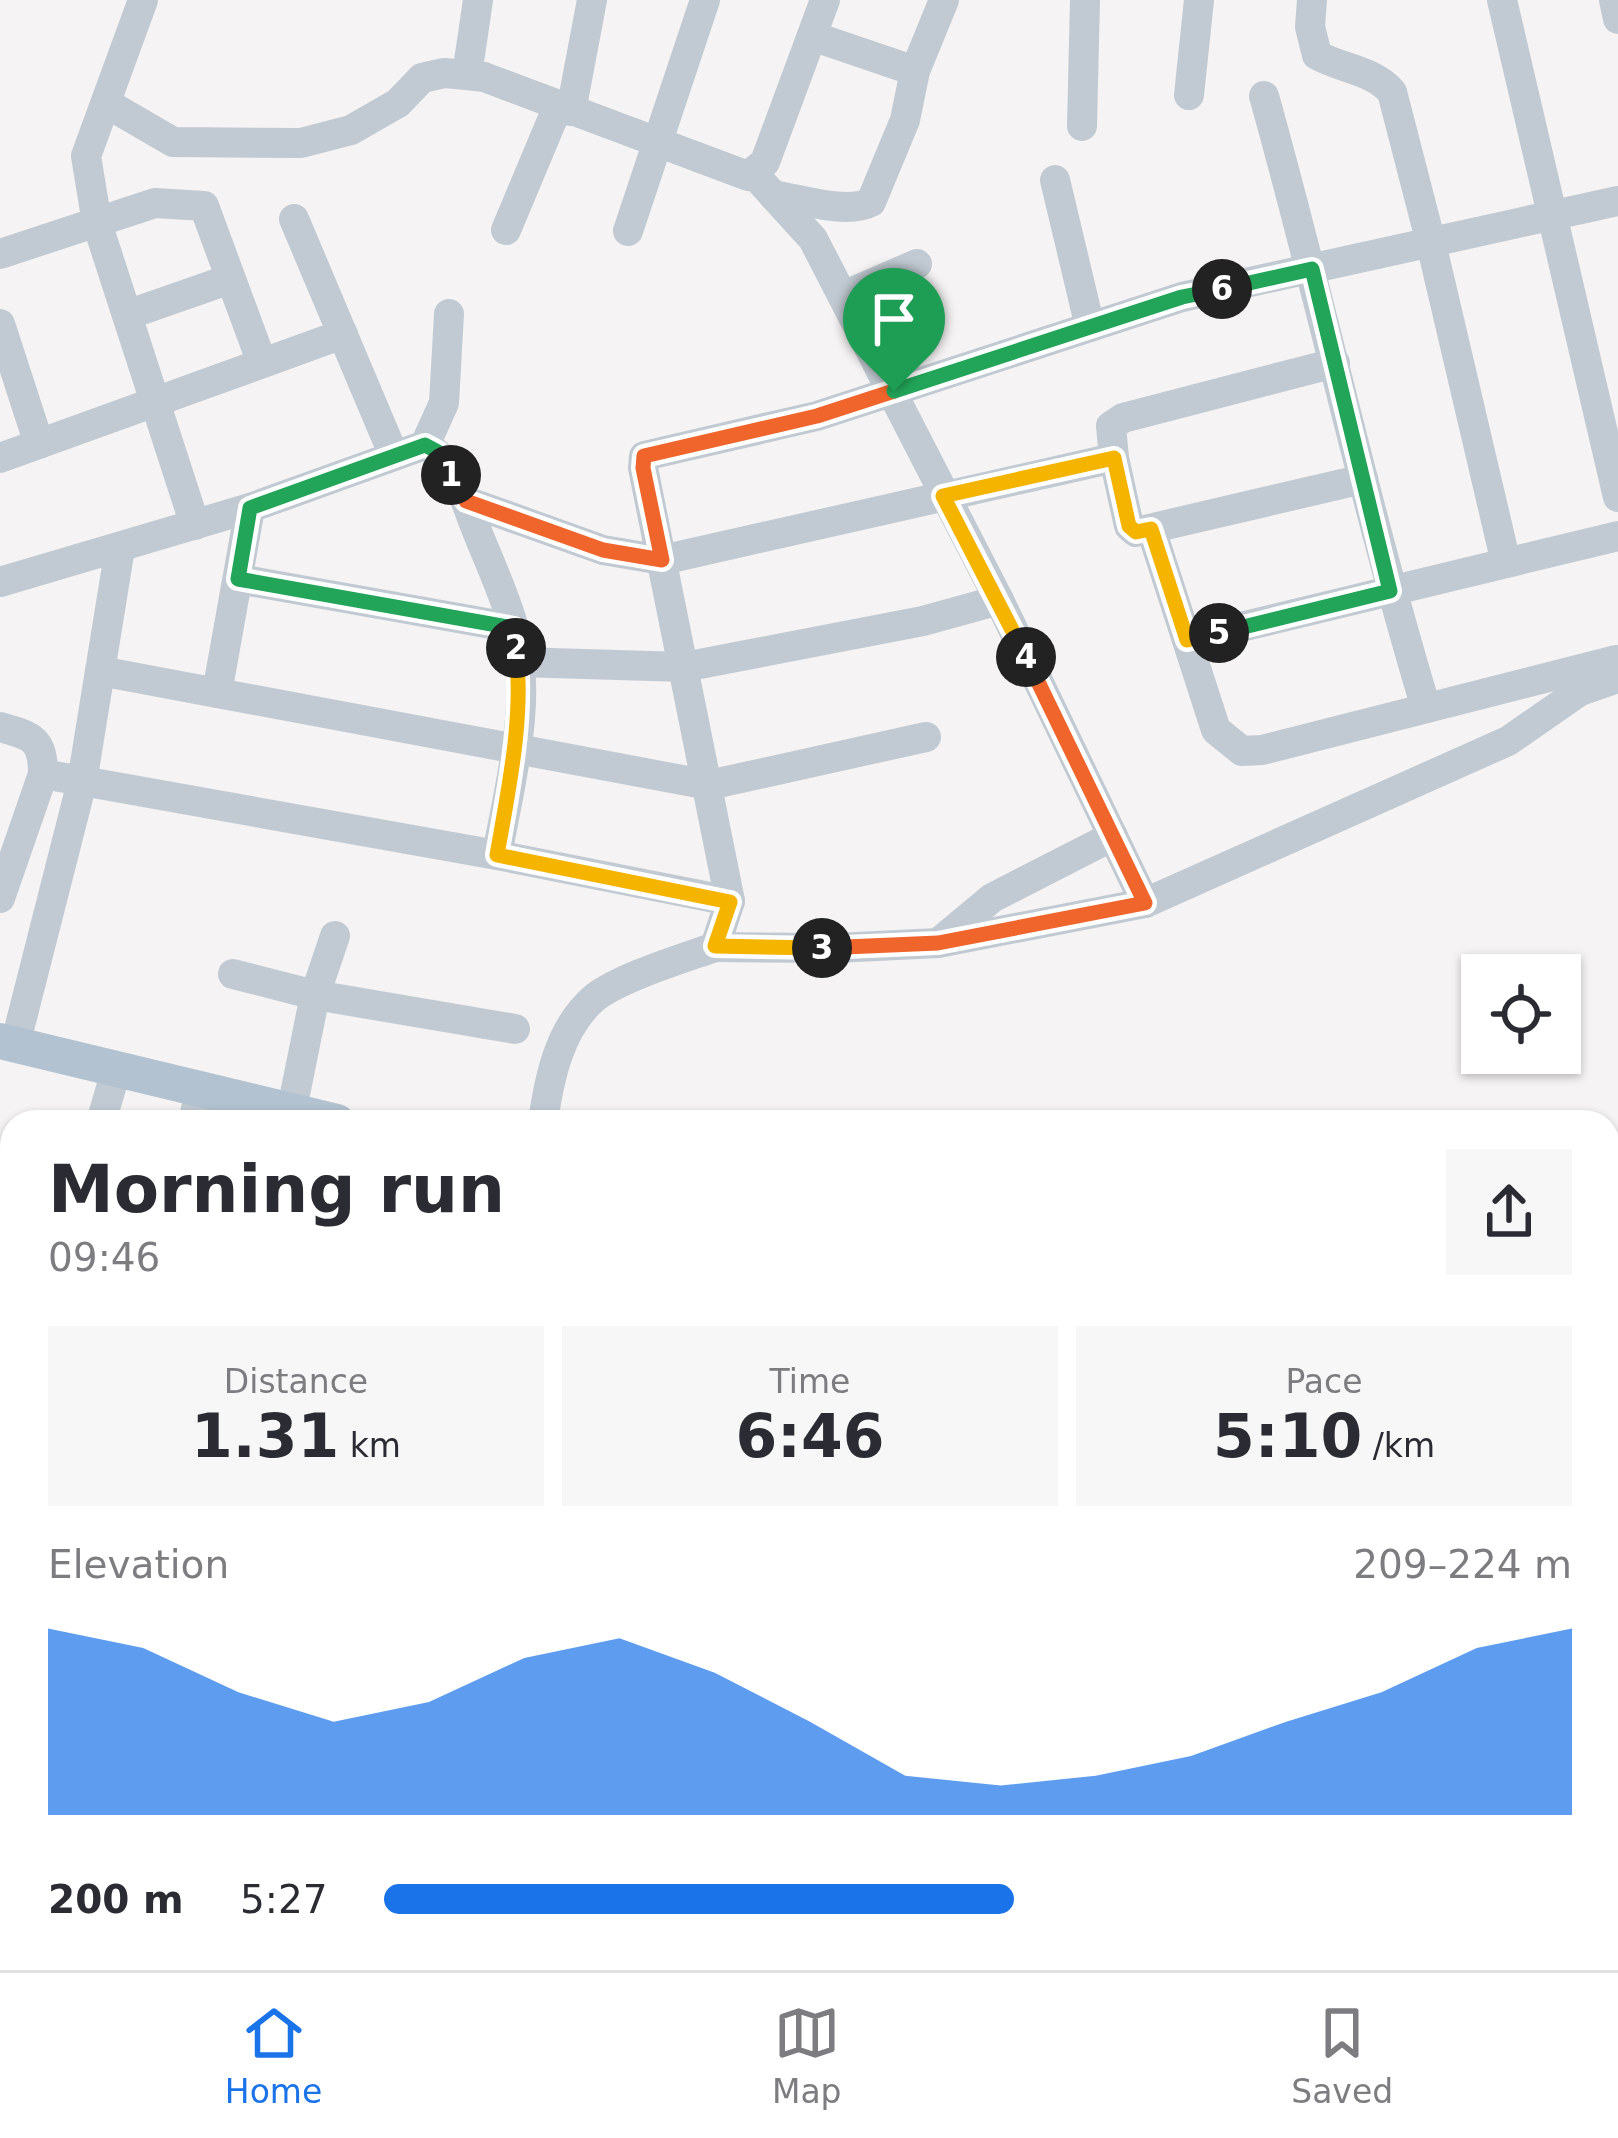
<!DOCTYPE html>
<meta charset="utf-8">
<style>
:root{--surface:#fff;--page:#f7f7f7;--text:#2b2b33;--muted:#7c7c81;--line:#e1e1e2;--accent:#1a73e8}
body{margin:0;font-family:"DejaVu Sans",sans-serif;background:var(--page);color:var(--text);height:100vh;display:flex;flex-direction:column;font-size:45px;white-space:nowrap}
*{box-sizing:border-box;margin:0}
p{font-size:39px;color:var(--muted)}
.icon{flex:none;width:66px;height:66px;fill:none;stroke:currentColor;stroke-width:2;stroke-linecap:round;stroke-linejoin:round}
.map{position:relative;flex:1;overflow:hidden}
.drawer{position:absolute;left:0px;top:1110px;width:1620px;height:861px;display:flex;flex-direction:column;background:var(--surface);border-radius:36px 36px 0 0;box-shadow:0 3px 9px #0004}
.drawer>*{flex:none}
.controls{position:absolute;left:1461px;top:954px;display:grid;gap:24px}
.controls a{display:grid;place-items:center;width:120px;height:120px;border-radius:0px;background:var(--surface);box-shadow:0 3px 9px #0004;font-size:60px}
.pin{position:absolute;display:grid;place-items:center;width:102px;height:102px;color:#fff;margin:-123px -51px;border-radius:50% 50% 50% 0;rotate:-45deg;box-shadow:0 0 12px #0007}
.pin .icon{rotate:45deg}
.km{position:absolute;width:60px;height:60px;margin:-30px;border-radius:50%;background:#222;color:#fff;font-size:33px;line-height:60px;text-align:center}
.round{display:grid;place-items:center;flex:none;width:126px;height:126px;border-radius:0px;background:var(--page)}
.headline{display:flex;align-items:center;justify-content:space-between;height:204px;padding:0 48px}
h1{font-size:66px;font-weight:700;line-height:90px}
.figures{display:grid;grid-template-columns:repeat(3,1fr);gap:18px;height:204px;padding:12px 48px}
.figures div{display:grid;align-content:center;border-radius:0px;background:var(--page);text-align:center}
.figures b{font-size:60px;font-weight:700}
.figures small{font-size:33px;font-weight:400}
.figures p{font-size:33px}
.chart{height:336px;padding:24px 48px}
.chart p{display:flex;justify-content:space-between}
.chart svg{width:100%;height:216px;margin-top:12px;fill:var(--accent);opacity:.7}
ul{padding:0 48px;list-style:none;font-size:39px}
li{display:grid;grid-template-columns:192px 144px 1fr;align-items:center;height:90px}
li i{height:30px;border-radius:15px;background:var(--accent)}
.tab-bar{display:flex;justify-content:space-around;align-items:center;height:168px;border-top:3px solid var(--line);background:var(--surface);font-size:33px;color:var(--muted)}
.tab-bar a{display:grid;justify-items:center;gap:6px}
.tab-bar .current{color:var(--accent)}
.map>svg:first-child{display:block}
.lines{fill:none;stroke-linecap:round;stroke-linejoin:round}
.minor{stroke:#c1cad2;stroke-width:30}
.major{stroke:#b3c2d1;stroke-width:36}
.split-1-casing{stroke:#fff;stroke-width:24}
.split-2-casing{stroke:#fff;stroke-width:24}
.split-3-casing{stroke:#fff;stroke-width:24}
.split-4-casing{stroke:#fff;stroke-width:24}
.split-5-casing{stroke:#fff;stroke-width:24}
.split-6-casing{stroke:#fff;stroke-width:24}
.split-7-casing{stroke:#fff;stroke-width:24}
.split-1{stroke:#f0652b;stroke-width:15}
.split-2{stroke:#22a559;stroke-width:15}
.split-3{stroke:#f5b400;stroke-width:15}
.split-4{stroke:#f0652b;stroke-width:15}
.split-5{stroke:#f5b400;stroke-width:15}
.split-6{stroke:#22a559;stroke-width:15}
.split-7{stroke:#22a559;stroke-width:15}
</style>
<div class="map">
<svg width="1618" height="1970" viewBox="0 0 1618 1970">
<rect width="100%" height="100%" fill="#f5f3f3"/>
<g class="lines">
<g class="minor">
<polyline points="143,0 86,156 97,223 195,525"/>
<polyline points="478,0 467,75 484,77 748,176 765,162 825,0"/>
<path d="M1312 0 1310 27 1317 55C1342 69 1373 70 1392 92L1431 243 1506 563"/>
<polyline points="1502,0 1618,497"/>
<polyline points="1614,0 1618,19"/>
<polyline points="812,36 915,71"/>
<polyline points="1189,95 1199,0"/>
<path d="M1264 96C1321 299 1365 506 1426 708"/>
<polyline points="106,103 173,142 301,143 351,130 398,103 422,78 444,73 467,75"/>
<polyline points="571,111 592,0"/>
<polyline points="1082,126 1085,0"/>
<polyline points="754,174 813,239 999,600 1145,903"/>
<polyline points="1055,180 1090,327"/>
<path d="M773 195C801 199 846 215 871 202L905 120 915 71 944 0"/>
<polyline points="294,219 394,456"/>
<polyline points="506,230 558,106"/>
<polyline points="628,231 705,0"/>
<polyline points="0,254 155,203 204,206 262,363"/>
<polyline points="843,296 917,264"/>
<polyline points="127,315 230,279"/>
<polyline points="0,324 39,444"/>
<path d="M425 445C450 458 464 495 473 521 486 555 503 590 513 625 534 698 510 782 497 855"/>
<polyline points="0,458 343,334"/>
<polyline points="1114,458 1129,526 1136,532 1363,479"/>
<polyline points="466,501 603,550 662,560 1114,458 1111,426 1123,418 1335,363"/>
<polyline points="1151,529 1216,730 1242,751 1262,750 1616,660"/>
<polyline points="238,579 514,628"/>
<polyline points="0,582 250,508 425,445 444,403 449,314"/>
<polyline points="1187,640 1618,536"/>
<polyline points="518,662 684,667 923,621 999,600"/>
<polyline points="100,671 709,785 926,737"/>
<polyline points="217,693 250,508"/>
<path d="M0 727C31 736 43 738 43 774L0 898"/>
<polyline points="43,774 497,855 730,901"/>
<polyline points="938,943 992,898 1113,836"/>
<polyline points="715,947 836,948 938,943 1145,903 1508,741 1580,691 1618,678"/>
<polyline points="233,974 315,995 515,1029"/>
<polyline points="15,1045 82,782 120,548"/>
<polyline points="291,1114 315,995 335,936"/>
<polyline points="101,1122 116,1071"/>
<polyline points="193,1122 200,1091"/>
<path d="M543 1122C549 1079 559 1030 592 1000 615 979 684 958 715 947L730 901 643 468 644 456 817 416 1182 297 1618 201"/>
<polyline points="0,1191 12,1194"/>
<polyline points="0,1311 12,1314"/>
<polyline points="0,1472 12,1430"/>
<polyline points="0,1563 12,1567"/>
<polyline points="1608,1879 1618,1855"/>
<polyline points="810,1959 883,1970"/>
<polyline points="1576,1959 1606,1970"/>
<polyline points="375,1970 377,1959"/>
<polyline points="693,1970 695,1959"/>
<polyline points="1209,1970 1209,1959"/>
</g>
<g class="major">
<polyline points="0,1041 337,1122"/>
<polyline points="1608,1280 1618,1281"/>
</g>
</g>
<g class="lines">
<defs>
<polyline id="split-1" points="451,475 466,501 603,550 662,560 643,468 644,456 817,416 894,391"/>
<polyline id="split-2" points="451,475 438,452 425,445 250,508 238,579 514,628 516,648"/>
<path id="split-3" d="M516 648C524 718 509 786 497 855L730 902 715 946 822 948"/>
<polyline id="split-4" points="822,948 938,943 1145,903 1026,657"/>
<polyline id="split-5" points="1026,657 943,496 1114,458 1129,526 1136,532 1151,529 1187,640 1219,633"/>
<polyline id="split-6" points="1219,633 1390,591 1312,269 1222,289"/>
<polyline id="split-7" points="894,391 1182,297 1222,289"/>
</defs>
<use href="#split-1" class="split-1-casing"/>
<use href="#split-2" class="split-2-casing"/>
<use href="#split-3" class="split-3-casing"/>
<use href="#split-4" class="split-4-casing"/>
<use href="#split-5" class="split-5-casing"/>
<use href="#split-6" class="split-6-casing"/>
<use href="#split-7" class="split-7-casing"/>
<use href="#split-1" class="split-1"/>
<use href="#split-2" class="split-2"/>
<use href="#split-3" class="split-3"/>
<use href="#split-4" class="split-4"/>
<use href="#split-5" class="split-5"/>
<use href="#split-6" class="split-6"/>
<use href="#split-7" class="split-7"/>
</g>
</svg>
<div class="controls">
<a><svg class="icon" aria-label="locate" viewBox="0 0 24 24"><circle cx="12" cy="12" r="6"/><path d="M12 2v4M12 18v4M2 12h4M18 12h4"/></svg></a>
</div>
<div class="pin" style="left:894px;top:391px;background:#1e9e55"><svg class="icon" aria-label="arrive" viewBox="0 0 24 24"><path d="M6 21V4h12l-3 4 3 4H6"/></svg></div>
<b class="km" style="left:451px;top:475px">1</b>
<b class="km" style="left:516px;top:648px">2</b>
<b class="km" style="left:822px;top:948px">3</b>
<b class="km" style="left:1026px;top:657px">4</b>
<b class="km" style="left:1219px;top:633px">5</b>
<b class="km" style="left:1222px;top:289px">6</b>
<section class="drawer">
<div class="headline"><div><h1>Morning run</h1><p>09:46</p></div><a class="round"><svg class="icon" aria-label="share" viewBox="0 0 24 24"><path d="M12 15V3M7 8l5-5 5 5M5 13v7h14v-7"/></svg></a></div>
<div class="figures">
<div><p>Distance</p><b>1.31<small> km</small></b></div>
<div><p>Time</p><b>6:46</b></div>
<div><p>Pace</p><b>5:10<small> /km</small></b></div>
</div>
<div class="chart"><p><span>Elevation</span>209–224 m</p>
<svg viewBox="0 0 160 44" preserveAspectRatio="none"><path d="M0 44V6L10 10L20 19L30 25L40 21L50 12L60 8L70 15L80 25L90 36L100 38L110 36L120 32L130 25L140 19L150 10L160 6V44z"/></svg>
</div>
<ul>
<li><b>200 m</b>5:27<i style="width:53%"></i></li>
</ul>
</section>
</div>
<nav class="tab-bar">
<a class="current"><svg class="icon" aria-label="home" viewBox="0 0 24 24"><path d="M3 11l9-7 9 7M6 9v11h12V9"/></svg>Home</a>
<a><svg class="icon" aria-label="map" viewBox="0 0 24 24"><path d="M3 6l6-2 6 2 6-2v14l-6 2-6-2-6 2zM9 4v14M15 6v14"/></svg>Map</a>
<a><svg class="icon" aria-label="saved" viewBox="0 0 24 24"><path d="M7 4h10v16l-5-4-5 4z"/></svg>Saved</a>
</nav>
